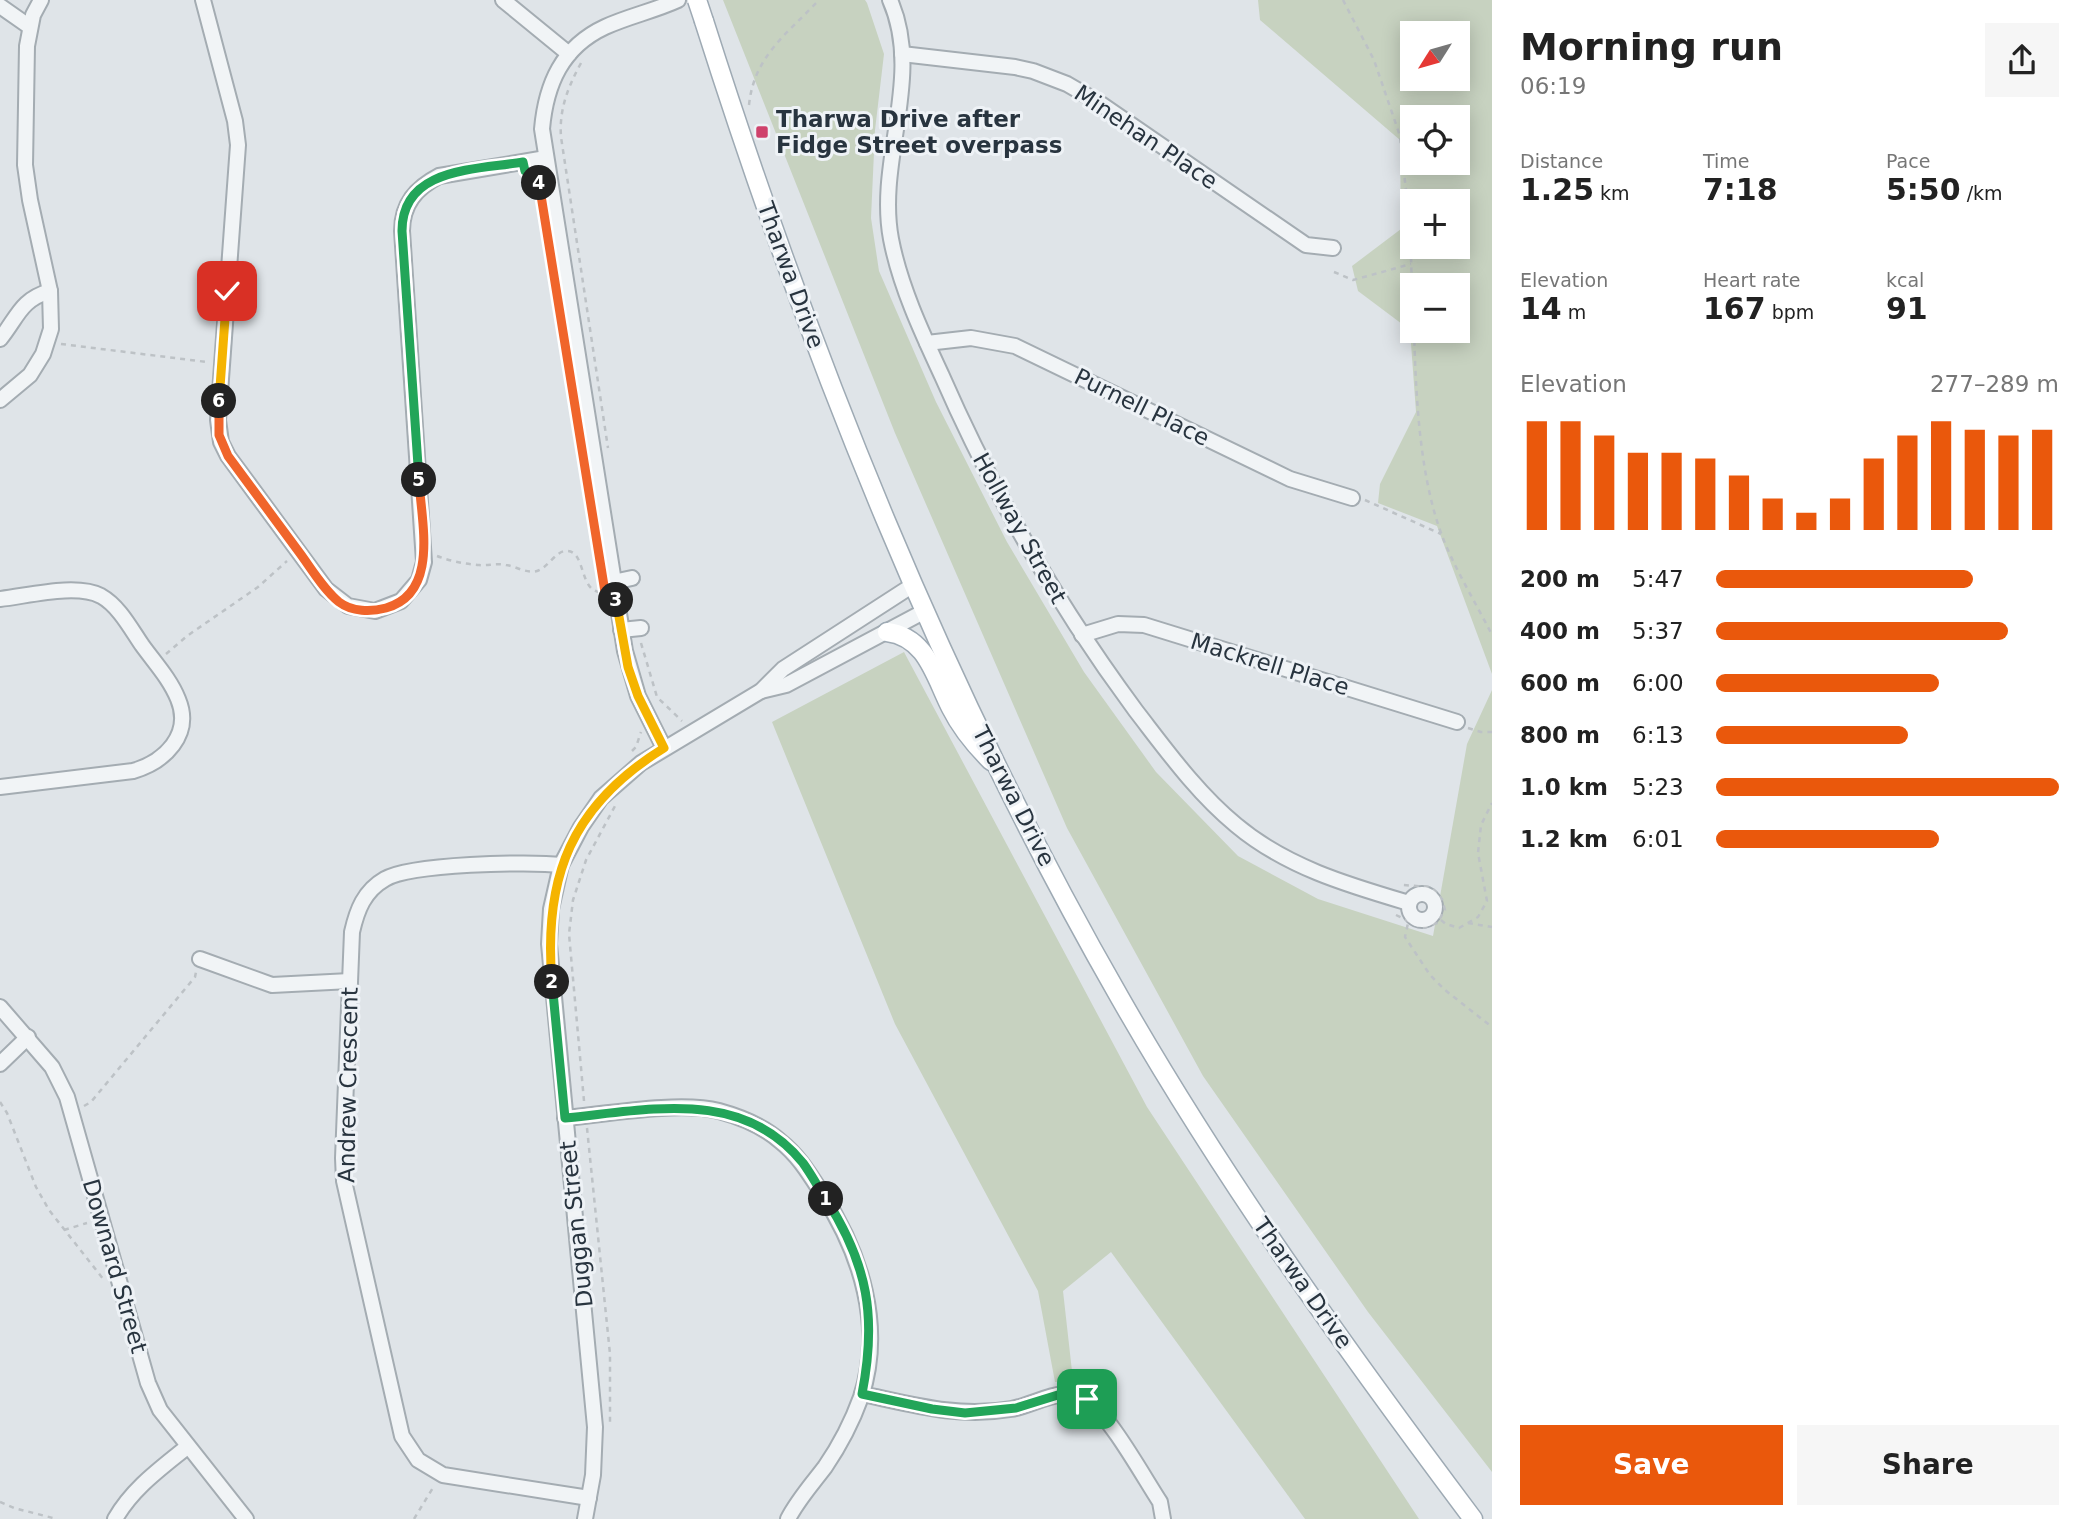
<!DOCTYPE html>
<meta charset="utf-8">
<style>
:root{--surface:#fff;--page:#f6f6f6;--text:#222;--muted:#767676;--accent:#ea580c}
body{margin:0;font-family:"DejaVu Sans",sans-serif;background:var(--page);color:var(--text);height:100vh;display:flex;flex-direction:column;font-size:26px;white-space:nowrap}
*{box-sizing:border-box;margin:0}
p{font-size:23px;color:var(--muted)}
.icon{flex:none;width:38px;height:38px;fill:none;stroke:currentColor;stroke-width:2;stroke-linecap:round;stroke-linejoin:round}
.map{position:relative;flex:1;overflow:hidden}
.side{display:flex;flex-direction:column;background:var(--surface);width:595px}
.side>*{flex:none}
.needle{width:46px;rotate:233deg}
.buttons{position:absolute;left:1400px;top:21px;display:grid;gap:14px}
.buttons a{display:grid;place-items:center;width:70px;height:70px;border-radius:0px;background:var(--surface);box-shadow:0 4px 18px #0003;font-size:35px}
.pin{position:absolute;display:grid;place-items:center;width:60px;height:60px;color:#fff;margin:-30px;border-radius:14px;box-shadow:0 4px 10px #0006}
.km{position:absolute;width:35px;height:35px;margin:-18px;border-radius:50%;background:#222;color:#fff;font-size:19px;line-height:35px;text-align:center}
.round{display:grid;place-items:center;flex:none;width:74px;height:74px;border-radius:0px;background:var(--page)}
.headline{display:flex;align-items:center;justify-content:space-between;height:119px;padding:0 28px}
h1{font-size:38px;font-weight:800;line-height:52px}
.figures{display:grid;grid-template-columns:repeat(3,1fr);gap:10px;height:119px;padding:7px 28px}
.figures div{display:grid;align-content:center}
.figures b{font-size:30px;font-weight:800}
.figures small{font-size:19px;font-weight:400}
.figures p{font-size:19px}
.chart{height:196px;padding:14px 28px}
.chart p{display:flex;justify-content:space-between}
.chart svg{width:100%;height:126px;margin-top:7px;stroke:var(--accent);stroke-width:6}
.action{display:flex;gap:14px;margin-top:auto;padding:14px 28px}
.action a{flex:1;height:80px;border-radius:0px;background:var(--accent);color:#fff;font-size:28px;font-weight:800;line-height:80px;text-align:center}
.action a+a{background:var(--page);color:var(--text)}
ul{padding:0 28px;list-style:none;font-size:23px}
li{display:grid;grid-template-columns:112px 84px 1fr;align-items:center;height:52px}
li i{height:18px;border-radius:9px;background:var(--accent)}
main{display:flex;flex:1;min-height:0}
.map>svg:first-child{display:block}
.green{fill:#c7d2c0;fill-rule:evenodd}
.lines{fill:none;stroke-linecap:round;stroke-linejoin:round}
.minor-casing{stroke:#a4acb2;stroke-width:18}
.major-casing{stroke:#9eaab4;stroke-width:21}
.path{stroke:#bdc2c6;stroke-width:2.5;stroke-dasharray:5 5;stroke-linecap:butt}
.minor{stroke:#f1f4f6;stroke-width:14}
.major{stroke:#fff;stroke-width:18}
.major-bridge-casing{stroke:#9eaab4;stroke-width:21;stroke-linecap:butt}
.major-bridge{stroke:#fff;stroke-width:18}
.split-1-casing{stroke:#fff;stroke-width:14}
.split-2-casing{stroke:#fff;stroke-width:14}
.split-3-casing{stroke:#fff;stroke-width:14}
.split-4-casing{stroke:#fff;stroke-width:14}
.split-5-casing{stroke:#fff;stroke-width:14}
.split-6-casing{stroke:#fff;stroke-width:14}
.split-7-casing{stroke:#fff;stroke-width:14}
.split-1{stroke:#22a559;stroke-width:9}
.split-2{stroke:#22a559;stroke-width:9}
.split-3{stroke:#f5b400;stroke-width:9}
.split-4{stroke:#f0652b;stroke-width:9}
.split-5{stroke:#22a559;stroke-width:9}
.split-6{stroke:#f0652b;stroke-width:9}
.split-7{stroke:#f5b400;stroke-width:9}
.poi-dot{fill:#cf426c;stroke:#eef2f6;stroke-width:2.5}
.labels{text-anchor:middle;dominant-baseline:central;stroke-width:6;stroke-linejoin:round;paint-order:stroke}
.poi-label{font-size:23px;font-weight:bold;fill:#28343f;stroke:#eef2f6;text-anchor:start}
.street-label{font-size:23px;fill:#28343f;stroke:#eef2f6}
</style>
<main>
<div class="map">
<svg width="1492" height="1519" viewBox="0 0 1492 1519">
<rect width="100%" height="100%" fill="#dfe4e8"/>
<g class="green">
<polygon points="723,0 865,0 867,3 884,54 875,130 871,218 879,271 936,402 1007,542 1084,672 1156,772 1238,856 1318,899 1433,936 1467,744 1492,690 1492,1472 1368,1312 1203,1076 1067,828 895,433"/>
<path d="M1258 0H1492V674L1437 526 1378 503 1380 484 1416 412 1410 330 1358 291 1352 266 1401 229 1400 140 1260 20ZM1458 33V79H1412V33ZM1458 117V163H1412V117ZM1412 201H1458V247H1412ZM1412 285H1458V331H1412Z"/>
<polygon points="904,652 1147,1107 1419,1519 1305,1519 1111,1252 1063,1291 1073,1380 1055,1382 1038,1291 895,1024 772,722"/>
</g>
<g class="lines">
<defs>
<g id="minor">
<path d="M203 0 235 121 238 145 218 420 221 442 228 456 326 589 348 606 375 611 401 601 419 580 424 562 402 231C402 204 416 188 439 176L546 158"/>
<polyline points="503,0 569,54"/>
<path d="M890 0C924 77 876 160 891 239 900 286 922 333 942 376 994 495 1059 607 1136 711 1167 751 1197 793 1236 825 1286 867 1348 885 1409 903"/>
<polyline points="0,6 30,27"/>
<polyline points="902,54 1015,67 1033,71 1067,84 1098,102 1306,245 1333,248"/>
<path d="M0 339C18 317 20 300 50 291"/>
<polyline points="927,343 971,338 1015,346 1290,479 1352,498"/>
<polyline points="0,400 30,375 43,354 51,329 50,291 30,200 25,165 27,46 33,15 41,0"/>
<polyline points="613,582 632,578"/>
<path d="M0 599C28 596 76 583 101 596 119 606 131 629 142 645 155 663 170 679 178 699 193 735 164 762 133 771L0 787"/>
<polyline points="621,630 641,628"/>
<polyline points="1082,635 1118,624 1144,625 1457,722"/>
<polyline points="761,691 786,685 925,611"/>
<path d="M664 748 638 696 625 651 542 129C546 84 562 47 605 27 629 16 654 11 678 0"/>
<path d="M561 865C529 861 410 864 385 879 364 891 357 910 352 932L343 1158 344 1181 402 1436 418 1460 443 1475 589 1498"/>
<circle cx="1422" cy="907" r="13"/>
<polyline points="200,959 272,985 350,981"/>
<polyline points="0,1007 52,1067 67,1097 148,1383 160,1410 246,1519"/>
<polyline points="0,1064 28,1037"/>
<path d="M565 1118C607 1114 680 1101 719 1111 741 1117 763 1126 780 1141 799 1156 810 1175 823 1195 861 1254 884 1326 861 1397 852 1422 840 1445 825 1467 812 1484 797 1501 788 1519"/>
<path d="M862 1394C914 1405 958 1418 1011 1409 1036 1405 1065 1383 1088 1401 1111 1418 1143 1476 1160 1502L1163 1519"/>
<path d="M115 1519C133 1488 160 1469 187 1447"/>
<polyline points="585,1519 593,1475 595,1427 549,944 551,909 561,865 581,827 601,798 641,763 761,691 783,669 913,585"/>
</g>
<g id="major">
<path d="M704 21C811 358 943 690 1120 998 1224 1180 1347 1351 1473 1519"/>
<path d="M887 632C927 637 935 677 951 708 961 728 975 745 991 761"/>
</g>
</defs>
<use href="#minor" class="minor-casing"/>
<use href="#major" class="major-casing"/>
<g class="path">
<polyline points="1343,0 1374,60 1400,136 1410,227 1412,288"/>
<path d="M581 63C568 87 559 109 561 137L608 448"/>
<path d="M749 105C754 56 787 34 819 0"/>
<polyline points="1334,272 1353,280 1411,264"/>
<path d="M1414 331C1416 395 1419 472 1441 533 1453 566 1476 603 1492 635"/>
<polyline points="61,344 207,362"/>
<polyline points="1365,500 1441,534"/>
<path d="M437 556C450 561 464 564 479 565 487 566 497 563 506 565 515 566 527 574 537 571 548 568 556 550 567 551 586 551 579 592 601 592"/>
<polyline points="641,643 657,697 682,721"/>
<polyline points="166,654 187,636 258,587 287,561"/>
<polyline points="1468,728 1481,732 1492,732"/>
<polyline points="632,751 636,747 641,732"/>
<polyline points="1433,914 1446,924 1459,928 1478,917 1487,901 1478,853 1481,825 1492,803"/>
<polyline points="1396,915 1422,928 1437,923 1445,910 1442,899 1431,887 1403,885"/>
<polyline points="1414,917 1408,923 1405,937 1430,975 1445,990 1492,1027"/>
<polyline points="1468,923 1492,927"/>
<polyline points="584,1101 569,934 573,900 586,860 615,806"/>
<polyline points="0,1102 7,1113 36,1187 49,1210 104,1280"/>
<polyline points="84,1106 91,1102 195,977 196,972"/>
<polyline points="587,1128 610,1354 610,1422"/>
<polyline points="64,1230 87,1223"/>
<polyline points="0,1502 14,1508 57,1519"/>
<polyline points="414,1519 434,1486"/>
</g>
<use href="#minor" class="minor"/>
<use href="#major" class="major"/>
<defs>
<polyline id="major-bridge" points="697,0 704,21"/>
</defs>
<use href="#major-bridge" class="major-bridge-casing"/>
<use href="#major-bridge" class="major-bridge"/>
</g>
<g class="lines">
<defs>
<path id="split-1" d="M826 1199C868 1265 877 1317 862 1394L932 1409 965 1413 1016 1408 1061 1394H1074L1087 1399"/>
<path id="split-2" d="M552 982 565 1118C649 1110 742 1087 803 1163 811 1174 818 1187 826 1199"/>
<path id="split-3" d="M552 982C543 876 572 805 664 748L638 696 628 667 616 600"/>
<polyline id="split-4" points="539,183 605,592 615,590 616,600"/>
<path id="split-5" d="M419 480 402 231C402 167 476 170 523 162L525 171 536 176 539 183"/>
<path id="split-6" d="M219 401V435L228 456C252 488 275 520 299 552 311 568 323 589 339 602 352 612 371 612 386 608 440 593 421 521 419 480"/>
<polyline id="split-7" points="219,401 227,291"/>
</defs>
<use href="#split-1" class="split-1-casing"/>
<use href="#split-2" class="split-2-casing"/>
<use href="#split-3" class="split-3-casing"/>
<use href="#split-4" class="split-4-casing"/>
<use href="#split-5" class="split-5-casing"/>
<use href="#split-6" class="split-6-casing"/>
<use href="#split-7" class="split-7-casing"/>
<use href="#split-1" class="split-1"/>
<use href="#split-2" class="split-2"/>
<use href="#split-3" class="split-3"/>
<use href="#split-4" class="split-4"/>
<use href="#split-5" class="split-5"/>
<use href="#split-6" class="split-6"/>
<use href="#split-7" class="split-7"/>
</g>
<rect class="poi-dot" x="755" y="125" width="14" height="14" rx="3.5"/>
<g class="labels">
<g class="poi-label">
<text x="776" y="119">Tharwa Drive after<tspan x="776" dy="26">Fidge Street overpass</tspan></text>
</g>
<g class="street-label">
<text transform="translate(1146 137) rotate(34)">Minehan Place</text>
<text transform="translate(791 275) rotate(70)">Tharwa Drive</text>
<text transform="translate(1142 407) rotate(26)">Purnell Place</text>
<text transform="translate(1020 528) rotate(61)">Hollway Street</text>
<text transform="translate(1270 664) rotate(17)">Mackrell Place</text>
<text transform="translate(1014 796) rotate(63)">Tharwa Drive</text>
<text transform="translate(348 1085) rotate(-89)">Andrew Crescent</text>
<text transform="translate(576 1224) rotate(-96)">Duggan Street</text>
<text transform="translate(115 1266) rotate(74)">Downard Street</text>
<text transform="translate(1303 1283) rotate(55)">Tharwa Drive</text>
</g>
</g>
</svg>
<div class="buttons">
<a><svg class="needle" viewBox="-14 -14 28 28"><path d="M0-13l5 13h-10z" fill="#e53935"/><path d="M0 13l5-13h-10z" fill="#767676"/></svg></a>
<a><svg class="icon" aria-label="locate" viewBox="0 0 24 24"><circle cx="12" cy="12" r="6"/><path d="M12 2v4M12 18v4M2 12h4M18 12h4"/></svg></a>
<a>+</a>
<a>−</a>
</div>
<div class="pin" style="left:1087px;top:1399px;background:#1e9e55"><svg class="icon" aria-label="arrive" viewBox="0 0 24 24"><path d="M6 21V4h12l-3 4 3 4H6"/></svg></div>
<div class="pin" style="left:227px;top:291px;background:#d93025"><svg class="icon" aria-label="check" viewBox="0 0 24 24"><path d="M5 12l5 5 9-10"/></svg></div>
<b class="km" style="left:826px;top:1199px">1</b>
<b class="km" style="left:552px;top:982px">2</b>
<b class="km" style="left:616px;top:600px">3</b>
<b class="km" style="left:539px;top:183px">4</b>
<b class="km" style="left:419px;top:480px">5</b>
<b class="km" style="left:219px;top:401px">6</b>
</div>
<section class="side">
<div class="headline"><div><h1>Morning run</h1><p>06:19</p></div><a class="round"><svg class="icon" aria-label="share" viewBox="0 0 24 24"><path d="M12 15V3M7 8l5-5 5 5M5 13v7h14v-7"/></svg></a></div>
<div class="figures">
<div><p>Distance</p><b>1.25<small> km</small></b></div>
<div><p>Time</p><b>7:18</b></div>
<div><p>Pace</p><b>5:50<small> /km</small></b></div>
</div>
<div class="figures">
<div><p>Elevation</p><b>14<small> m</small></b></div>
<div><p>Heart rate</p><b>167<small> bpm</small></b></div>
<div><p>kcal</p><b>91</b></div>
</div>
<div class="chart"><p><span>Elevation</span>277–289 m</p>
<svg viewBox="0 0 160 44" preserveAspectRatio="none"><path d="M5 44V6M15 44V6M25 44V11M35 44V17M45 44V17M55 44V19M65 44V25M75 44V33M85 44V38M95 44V33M105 44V19M115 44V11M125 44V6M135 44V9M145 44V11M155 44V9"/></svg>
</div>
<ul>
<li><b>200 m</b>5:47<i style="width:75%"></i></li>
<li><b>400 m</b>5:37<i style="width:85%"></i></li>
<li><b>600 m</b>6:00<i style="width:65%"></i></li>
<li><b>800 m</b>6:13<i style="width:56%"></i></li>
<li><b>1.0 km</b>5:23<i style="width:100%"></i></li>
<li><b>1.2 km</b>6:01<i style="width:65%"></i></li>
</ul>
<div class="action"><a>Save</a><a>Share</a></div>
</section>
</main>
